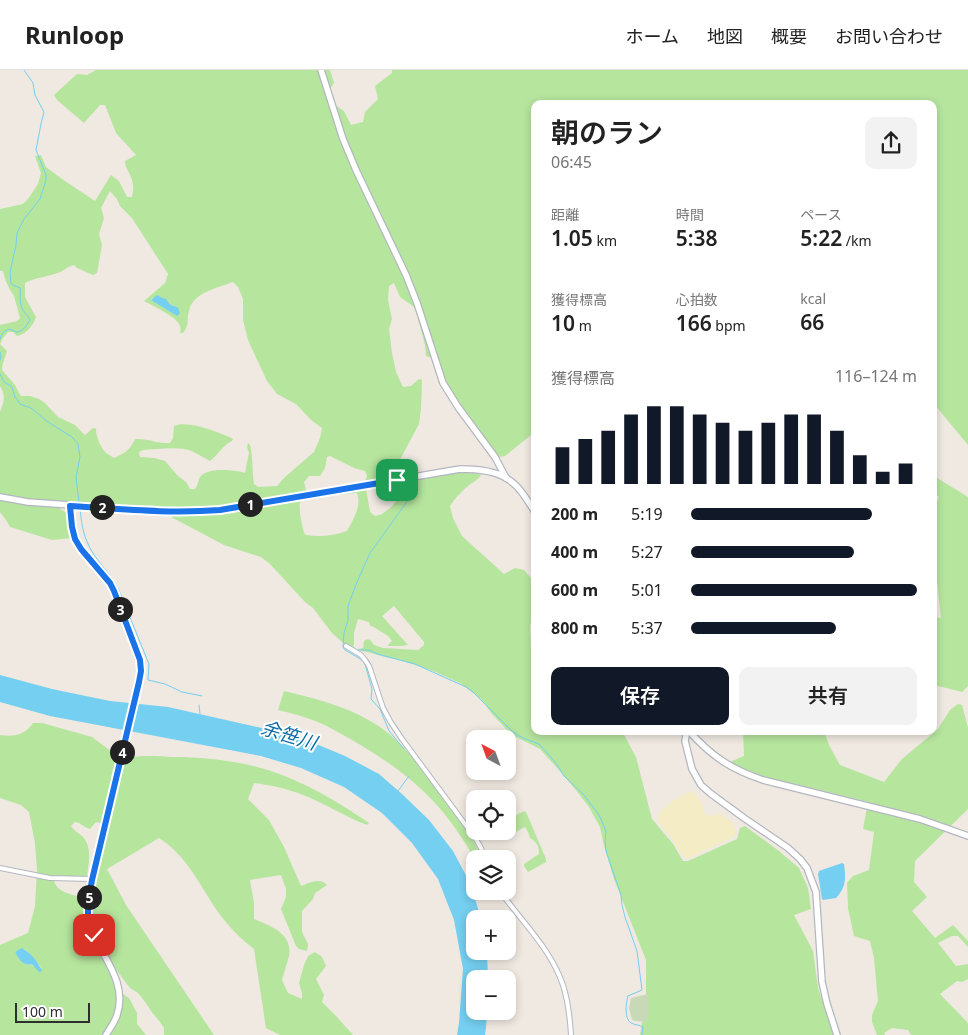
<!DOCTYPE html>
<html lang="ja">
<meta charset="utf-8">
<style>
:root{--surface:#fff;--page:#f2f2f2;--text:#222;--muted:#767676;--line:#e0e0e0;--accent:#111827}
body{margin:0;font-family:"Noto Sans","Noto Sans JP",sans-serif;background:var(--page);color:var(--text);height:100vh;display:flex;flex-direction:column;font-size:19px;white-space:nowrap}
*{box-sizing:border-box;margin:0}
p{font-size:16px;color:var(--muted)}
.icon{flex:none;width:28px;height:28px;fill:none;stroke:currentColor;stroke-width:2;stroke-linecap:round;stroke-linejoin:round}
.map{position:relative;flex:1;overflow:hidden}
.drawer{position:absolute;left:531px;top:30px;width:406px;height:635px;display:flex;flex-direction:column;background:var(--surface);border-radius:10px;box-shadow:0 2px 8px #0003}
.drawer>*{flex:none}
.needle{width:32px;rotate:319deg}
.fabs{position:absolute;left:466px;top:660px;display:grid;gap:10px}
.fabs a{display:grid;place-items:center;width:50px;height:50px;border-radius:10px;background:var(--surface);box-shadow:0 2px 8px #0003;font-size:25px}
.scale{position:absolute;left:15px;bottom:12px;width:75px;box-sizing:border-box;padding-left:5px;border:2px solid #2e2e2e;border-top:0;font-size:14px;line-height:18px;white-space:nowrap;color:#2e2e2e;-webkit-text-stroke:4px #fff;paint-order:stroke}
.pin{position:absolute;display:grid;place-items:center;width:42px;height:42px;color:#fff;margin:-21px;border-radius:10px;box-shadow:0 2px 8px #0006}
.km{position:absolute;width:25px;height:25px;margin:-12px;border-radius:50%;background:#222;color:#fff;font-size:14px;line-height:25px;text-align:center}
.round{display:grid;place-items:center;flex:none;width:52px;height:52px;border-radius:10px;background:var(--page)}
.overview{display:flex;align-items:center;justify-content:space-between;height:85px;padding:0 20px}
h1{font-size:28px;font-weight:600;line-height:38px}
.metrics{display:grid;grid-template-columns:repeat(3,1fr);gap:8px;height:85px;padding:5px 20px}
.metrics div{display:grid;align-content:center}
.metrics b{font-size:21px;font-weight:600}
.metrics small{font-size:14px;font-weight:400}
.metrics p{font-size:14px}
.chart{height:140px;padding:10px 20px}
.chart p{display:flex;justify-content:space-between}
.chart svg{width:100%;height:90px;margin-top:5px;stroke:var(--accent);stroke-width:6}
.button{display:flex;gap:10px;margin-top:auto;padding:10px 20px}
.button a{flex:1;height:58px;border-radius:10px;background:var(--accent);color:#fff;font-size:20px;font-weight:600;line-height:58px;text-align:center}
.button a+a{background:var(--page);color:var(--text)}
ul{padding:0 20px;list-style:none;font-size:16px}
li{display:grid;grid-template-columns:80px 60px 1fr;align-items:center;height:38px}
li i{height:12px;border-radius:6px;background:var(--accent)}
header{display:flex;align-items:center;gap:30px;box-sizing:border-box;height:70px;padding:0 25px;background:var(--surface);border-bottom:1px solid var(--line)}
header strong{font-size:24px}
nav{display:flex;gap:28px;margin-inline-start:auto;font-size:18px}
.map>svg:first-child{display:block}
.green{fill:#b6e59e;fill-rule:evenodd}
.sand{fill:#f3ecc5}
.cemetery{fill:#c8d9b8}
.water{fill:#75cff0}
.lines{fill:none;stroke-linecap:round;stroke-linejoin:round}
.stream{stroke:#75cff0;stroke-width:1}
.street-casing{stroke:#b4b7c1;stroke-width:6}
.secondary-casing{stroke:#b4b7c1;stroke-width:8}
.street{stroke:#fff;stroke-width:4}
.secondary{stroke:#fff;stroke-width:5.5}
.route-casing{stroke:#fff;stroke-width:10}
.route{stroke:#1a73e8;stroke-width:6}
.labels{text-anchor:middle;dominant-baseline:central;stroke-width:4;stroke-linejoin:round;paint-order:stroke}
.water-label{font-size:19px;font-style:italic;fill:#0d6fa3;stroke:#fff}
</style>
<header>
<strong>Runloop</strong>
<nav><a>ホーム</a><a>地図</a><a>概要</a><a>お問い合わせ</a></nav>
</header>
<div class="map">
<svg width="968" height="965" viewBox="0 0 968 965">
<rect width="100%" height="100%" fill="#efe9e1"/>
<g class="green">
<path d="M96 0H330L334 13 329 20 336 36 344 41 351 55 363 52 365 42 378 29 375 16 392 3V0H968V375L934 334V34H535V362L505 386 500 387 495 382 483 377 449 329 439 312 432 288 426 286 425 275 417 245 414 237 400 227 394 213 389 216 388 230 392 249 389 259 392 283 396 302 403 317 411 316 419 309 422 310 421 339 419 354 395 399 394 404 390 406 365 411 367 406 365 401 354 398 330 386 327 387 325 398 320 406H309L304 412 306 420C295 431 301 449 304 463L306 465C320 467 333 466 347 461 353 450 362 436 357 423L334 425 366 419 370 442 375 446C385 445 399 431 402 421 402 418 402 416 402 413 425 408 460 397 481 405 478 410 473 412 468 416 461 422 455 428 450 436L453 448 462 466 504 504 515 498 524 500 535 513V549L530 554 532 606 535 608V661H622L636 687 652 749 673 774 683 791H688L737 769 740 758 745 756 779 781 799 798 808 818 811 839 794 845 813 881 818 918 834 965H640L646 928V890L614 809 604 776 600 757 589 737 576 720 558 699 540 679 512 665 492 644 481 629 460 613 433 601 406 592 359 580 358 579 363 578 364 571C369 567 371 571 374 575L383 578 418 580 424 575V572L394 536 382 546 408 575 401 576H388V575L392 571 388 566 372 556H370L369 552 358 549 354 563V574L353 577 351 578 342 572 332 563 313 538 305 532 270 494 261 487 224 475 173 448 166 441 57 432V437L67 443 71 468 52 470 10 457 6 450 0 442V342C4 332 6 326 0 316V255L17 251 20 248 14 226 10 220 5 209 3 201H0V139L23 134 28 129 38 114 41 103 35 86 41 85 46 97 62 109 95 131 111 105 119 111 127 127H132C133 121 134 116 132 110 130 103 125 98 125 91L136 85 116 63 105 35H100L84 53 57 30 54 25 77 4 87 5ZM110 121 117 129 120 136 132 148 168 204 165 213 144 231C153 236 175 246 179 254 181 258 181 259 180 263H183C190 254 186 251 189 241 193 222 218 218 233 212L238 217 243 229V250L248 270 267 311 277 324 296 334 311 350 322 358 320 368 314 382 285 407 277 416 258 417 254 414C252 401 253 387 250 375L248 373 247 377 249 383 245 403C234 400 208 397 200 407 198 411 198 415 195 419H190L186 412 178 406 165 391 154 388 140 387 139 382 143 380C157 379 180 376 192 381 198 384 204 388 210 391 218 385 224 374 232 371L233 369C218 362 189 350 174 356L173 368 170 373C157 374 148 368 135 369 130 380 125 383 114 388 113 387 107 384 106 383 101 378 96 367 96 359L93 358 85 365 75 355 58 347 45 333 39 329 30 326H21L18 321 15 315 2 300C2 293 5 288 7 281L0 274 3 268 8 262H13L17 266C26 264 33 256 36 247L25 227V213C36 207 48 207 60 202 65 200 68 196 74 195L77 198 93 205 97 203 102 175 99 164 104 148 101 138ZM159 226C162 229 171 235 175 236L177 246 151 229Z"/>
<polygon points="934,406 968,427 968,616 962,622 934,615 934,547 941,548 936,502 934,495 934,439 939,427 934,423"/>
<path d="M284 621C327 631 372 643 403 677 418 692 430 711 443 728 457 748 473 766 482 788L475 789C463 769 450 749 435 733 411 707 383 688 352 670 341 664 330 657 318 652 305 647 292 643 278 640Z"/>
<polygon points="958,634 962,635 968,658 968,739 915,791 914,812 927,827 912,841 935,868 953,855 968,871 968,877 958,866 952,866 938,873 956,896 968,894 968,909 962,912 957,911 940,924 968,953 968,965 911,965 908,960 892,958 884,963 885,965 877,965 872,952 872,945 878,931 874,888 870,871 854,866 848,838 847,813 853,806 869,800 874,762 863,759 868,732 816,719 757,706 730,692 744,686 743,661 824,661 829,675 840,695 884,712 902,689 938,659 950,640"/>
<path d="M33 653H42L92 667 112 682 116 689 112 718 108 734 114 733 125 688C141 685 157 686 174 687 200 687 228 690 253 696 295 706 334 729 369 753L367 755C345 747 325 733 303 725 288 719 271 715 254 713L248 729 269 750 284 777 301 816C309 813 320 807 327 815L315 823 313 829 302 841V862L308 874 307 881 299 879 296 876 281 839 286 827V819L281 805 250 810 254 833V849C271 856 293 864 289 886 287 894 284 902 282 910L288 923 302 929V923L299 913 304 895 308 886 315 882 322 887 326 896 316 909 324 925 322 932 336 946 353 965H280L266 958 254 879C241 869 231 859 221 846 201 819 189 787 159 768L107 799 126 835 214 965H164V958L160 952 151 941 146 933 138 923 130 918 115 898 110 899 117 920 129 928 137 943V954L146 965H0V875L28 863 35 836 37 800 35 773 29 742 21 735 0 728V665C14 667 25 665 33 653ZM75 752C82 753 83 757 90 759L96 752 100 753 104 766 90 828C78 826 53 824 54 807L87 808C88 795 93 778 83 767 79 763 74 761 71 756ZM25 879 38 893 41 898C28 893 22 896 15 882Z"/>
<path d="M524 741 526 742 546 789V792L528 802 524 796V794L539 784C539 776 537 772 530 768L528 762 525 757 514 763 508 760V752L511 748Z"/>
</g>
<path class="sand" d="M692 721C699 727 703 733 704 742L709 747 718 743C728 748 735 752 736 763L732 768 687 789 681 784 674 772 658 751V744C668 734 678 726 692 721Z"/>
<path class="cemetery" d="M648 924C649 933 650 943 647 952L635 951 632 950 629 938 631 928Z"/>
<g class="water">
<path d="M157 225 159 226 162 228C168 228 166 231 170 234 172 236 176 236 178 238L180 243 177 246 151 230Z"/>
<polygon points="0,605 52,619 110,631 168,637 266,659 309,671 345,686 379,704 402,724 429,750 453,781 471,815 481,849 475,849 475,881 487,881 488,909 475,909 475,941 487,941 486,958 485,965 457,965 459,953 463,899 454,850 438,809 412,773 382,743 344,717 301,698 261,686 50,646 0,632"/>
<path d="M842 793 844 794C846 809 846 817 836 828L823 830 822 829 818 804 819 801Z"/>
<path d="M22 878C31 883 38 892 42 901L40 902 38 901 33 895C31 894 29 895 26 894 21 893 17 886 15 882Z"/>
</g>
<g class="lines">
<g class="stream">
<path d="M0 269C1 264 4 261 9 259 12 260 14 261 16 262 22 263 27 255 30 250 28 245 22 241 21 235 19 230 21 223 20 218L11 214 10 202 16 175 17 163 24 149 40 129 46 110V105L36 80 41 54 44 42 35 25 33 13 24 0"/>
<polyline points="0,282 1,286 0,290"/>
<polyline points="0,304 4,312 12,317 15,327 20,334 31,338 48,352 72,367 78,374 80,387 76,407 79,433"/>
<path d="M80 437C81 451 83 464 89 476 96 491 110 503 118 518L149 594 148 610 165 614 182 622 202 626"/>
<path d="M355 580H369L377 584 415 594 466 617 473 622 513 662 523 668 539 674 555 692 564 706 584 725 599 745 606 761 605 771 606 781 621 825 622 835 625 847 637 881 642 920 628 926C626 932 624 949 631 953 635 955 640 955 643 957L642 965"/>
<polyline points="199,635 200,644"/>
<polyline points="404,679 389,661 380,639 371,629 372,619 365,594 362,590 345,580 343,577 344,563 348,550 348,536 357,512 370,483 414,422"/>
<polyline points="398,721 409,706"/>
</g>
<defs>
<g id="street">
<polyline points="346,576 361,585 365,590 369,596 383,638 390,651 402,669 476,769 481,778 485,789"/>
<polyline points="0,798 50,808 92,809"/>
<path d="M500 821C521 851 551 879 563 915 568 931 570 948 571 965"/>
</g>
<g id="secondary">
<polyline points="321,0 343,69 356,100 406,205 417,233 443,313 458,337 495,387 506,408"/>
<path d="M0 427 28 432 170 442H197L220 440 460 399C475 399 493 400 506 408 519 415 527 430 535 442"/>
<path d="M70 435 72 457 75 469 81 479 110 513 134 575 141 596 139 615 92 809C90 822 86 835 89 848 90 854 92 861 94 866 106 891 127 915 117 945 115 952 110 958 106 965"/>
<polyline points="688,661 686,665 685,671 692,699 701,715 710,723 744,748 788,778 800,789 807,798 816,822 822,912 827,934 837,965"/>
<path d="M689 661C712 687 731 699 763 710L920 749 968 766"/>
</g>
</defs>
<use href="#street" class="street-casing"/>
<use href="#secondary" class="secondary-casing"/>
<use href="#street" class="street"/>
<use href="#secondary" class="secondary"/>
</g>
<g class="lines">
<defs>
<path id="route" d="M94 865 88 846V832L92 810 139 612 141 601 140 590 114 521 110 513 81 479 75 469 72 457 70 436C121 439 170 444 220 440L397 410"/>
</defs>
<use href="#route" class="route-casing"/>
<use href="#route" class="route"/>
</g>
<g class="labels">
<g class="water-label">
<text transform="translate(289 665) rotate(17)">余笹川</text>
</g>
</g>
</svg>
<div class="fabs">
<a><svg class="needle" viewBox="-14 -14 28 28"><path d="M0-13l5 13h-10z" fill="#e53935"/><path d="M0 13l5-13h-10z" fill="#767676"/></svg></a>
<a><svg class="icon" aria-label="locate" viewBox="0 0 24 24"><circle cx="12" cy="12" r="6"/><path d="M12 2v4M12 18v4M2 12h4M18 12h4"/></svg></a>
<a><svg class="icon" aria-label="layers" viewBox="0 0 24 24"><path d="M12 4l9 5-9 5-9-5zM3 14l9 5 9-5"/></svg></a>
<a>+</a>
<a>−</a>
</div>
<div class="scale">100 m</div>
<div class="pin" style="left:397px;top:410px;background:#1e9e55"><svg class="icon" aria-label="arrive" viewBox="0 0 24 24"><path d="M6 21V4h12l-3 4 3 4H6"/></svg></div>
<div class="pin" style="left:94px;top:865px;background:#d93025"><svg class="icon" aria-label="check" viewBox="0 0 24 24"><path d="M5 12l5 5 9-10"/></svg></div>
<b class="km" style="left:250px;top:434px">1</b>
<b class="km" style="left:102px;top:437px">2</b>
<b class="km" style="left:120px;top:539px">3</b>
<b class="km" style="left:122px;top:682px">4</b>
<b class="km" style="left:89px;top:827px">5</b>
<section class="drawer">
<div class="overview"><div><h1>朝のラン</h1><p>06:45</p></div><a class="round"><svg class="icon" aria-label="share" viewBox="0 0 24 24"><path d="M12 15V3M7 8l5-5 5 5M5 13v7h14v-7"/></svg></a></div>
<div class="metrics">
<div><p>距離</p><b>1.05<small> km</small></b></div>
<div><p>時間</p><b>5:38</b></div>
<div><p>ペース</p><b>5:22<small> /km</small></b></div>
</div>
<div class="metrics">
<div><p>獲得標高</p><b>10<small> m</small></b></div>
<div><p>心拍数</p><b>166<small> bpm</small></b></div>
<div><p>kcal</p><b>66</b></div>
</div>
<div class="chart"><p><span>獲得標高</span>116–124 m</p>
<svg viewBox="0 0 160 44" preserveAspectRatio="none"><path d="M5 44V26M15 44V22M25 44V18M35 44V10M45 44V6M55 44V6M65 44V10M75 44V14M85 44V18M95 44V14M105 44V10M115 44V10M125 44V18M135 44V30M145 44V38M155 44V34"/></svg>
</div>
<ul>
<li><b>200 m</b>5:19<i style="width:80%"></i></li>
<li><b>400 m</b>5:27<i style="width:72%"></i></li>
<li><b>600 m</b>5:01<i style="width:100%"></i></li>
<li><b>800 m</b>5:37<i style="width:64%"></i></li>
</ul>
<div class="button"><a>保存</a><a>共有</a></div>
</section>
</div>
